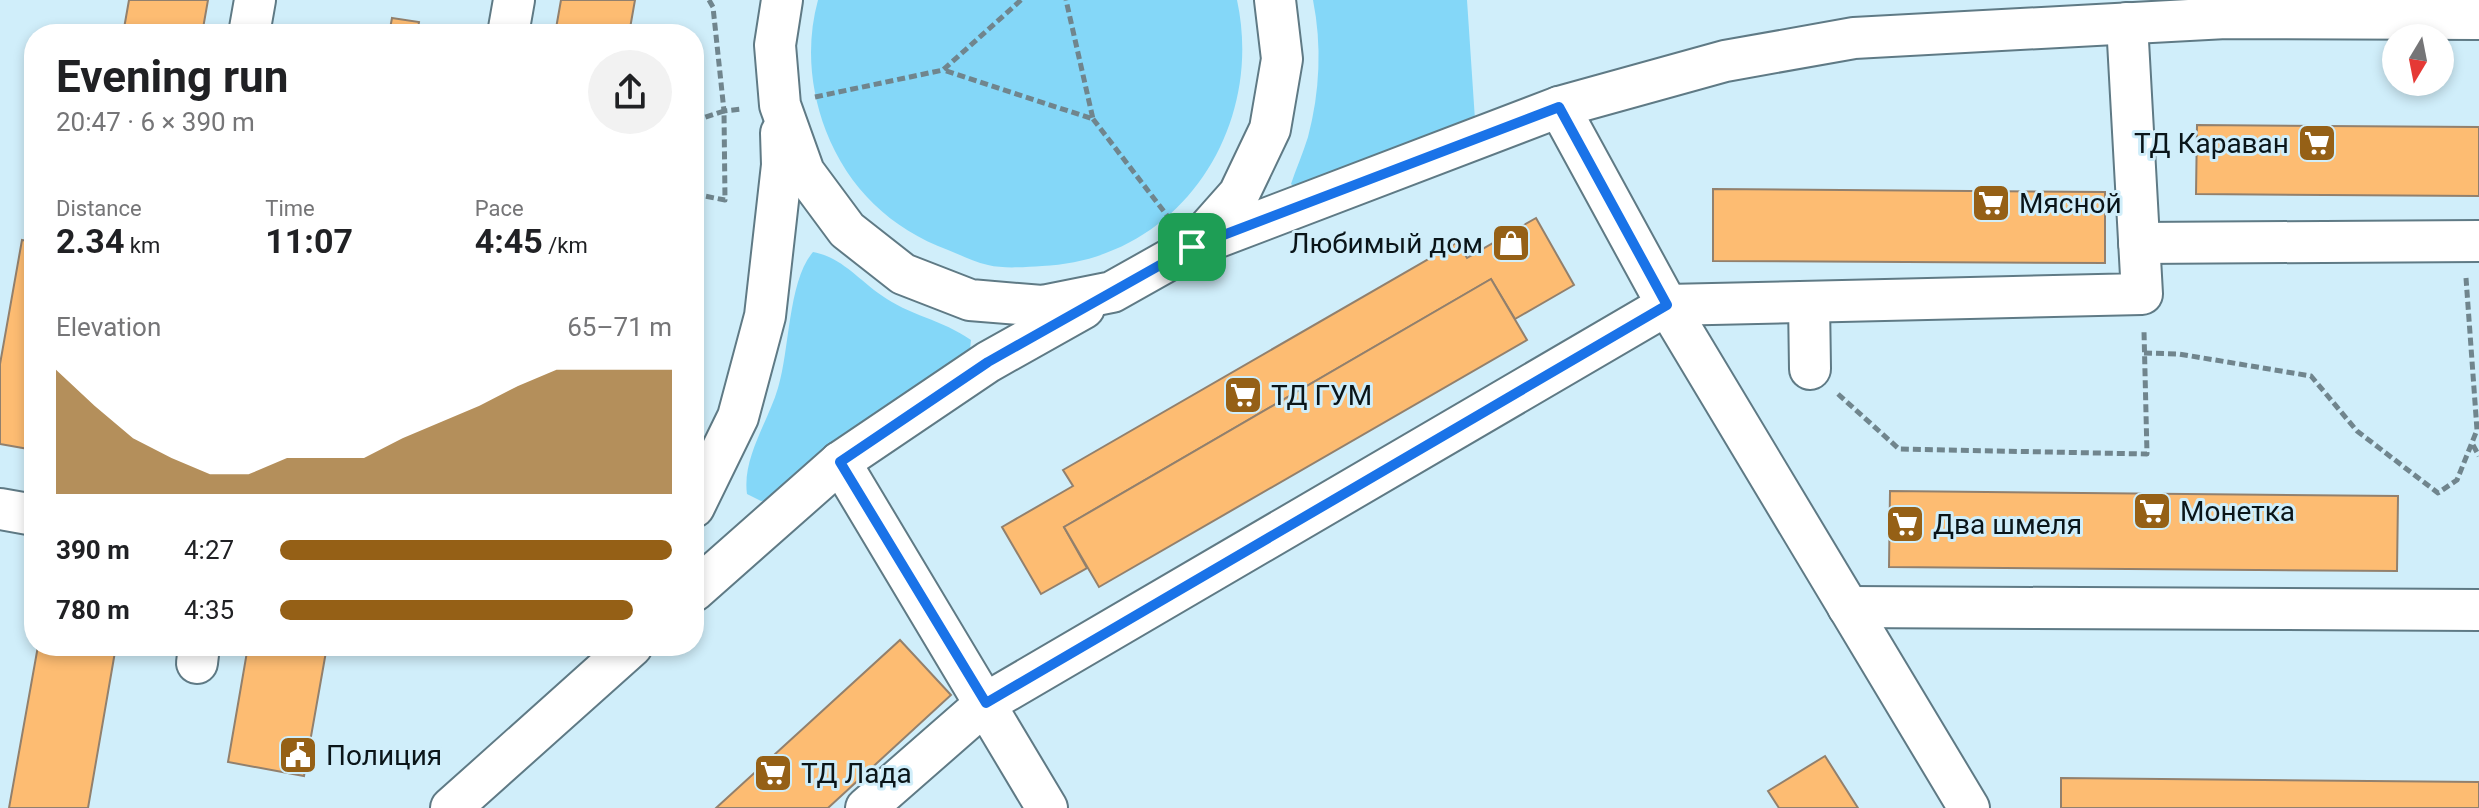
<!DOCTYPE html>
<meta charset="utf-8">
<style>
:root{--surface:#fff;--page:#f2f2f2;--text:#202124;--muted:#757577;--accent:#956016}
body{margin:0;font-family:Roboto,sans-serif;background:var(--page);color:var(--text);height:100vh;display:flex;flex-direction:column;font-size:30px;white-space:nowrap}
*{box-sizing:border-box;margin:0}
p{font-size:26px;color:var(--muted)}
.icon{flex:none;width:44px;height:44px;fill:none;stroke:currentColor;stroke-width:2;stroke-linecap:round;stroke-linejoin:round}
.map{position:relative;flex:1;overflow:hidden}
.side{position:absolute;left:24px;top:24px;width:680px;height:632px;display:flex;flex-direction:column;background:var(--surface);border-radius:32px;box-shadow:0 4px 12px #0003}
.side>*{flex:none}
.needle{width:52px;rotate:190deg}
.controls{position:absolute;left:2382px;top:24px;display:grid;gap:16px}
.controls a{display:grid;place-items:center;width:72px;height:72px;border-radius:50%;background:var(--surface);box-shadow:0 4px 12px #0003;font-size:40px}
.pin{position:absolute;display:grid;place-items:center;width:68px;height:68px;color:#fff;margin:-34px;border-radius:16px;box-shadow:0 4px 12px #0006}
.round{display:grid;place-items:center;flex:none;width:84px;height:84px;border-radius:42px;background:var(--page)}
.overview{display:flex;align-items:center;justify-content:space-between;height:136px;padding:0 32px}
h1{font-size:44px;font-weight:700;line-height:60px}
.stats{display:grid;grid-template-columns:repeat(3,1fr);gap:12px;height:136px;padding:8px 32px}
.stats div{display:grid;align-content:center}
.stats b{font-size:34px;font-weight:700}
.stats small{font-size:22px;font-weight:400}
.stats p{font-size:22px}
.chart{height:224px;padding:16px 32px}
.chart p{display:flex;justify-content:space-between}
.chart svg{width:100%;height:144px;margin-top:8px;fill:var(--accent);opacity:.7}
ul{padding:0 32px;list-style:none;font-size:26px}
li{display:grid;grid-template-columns:128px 96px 1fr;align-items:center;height:60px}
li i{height:20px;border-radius:10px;background:var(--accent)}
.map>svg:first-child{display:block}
.green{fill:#84d7f8}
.building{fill:#fdbc72;stroke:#92806d;stroke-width:2}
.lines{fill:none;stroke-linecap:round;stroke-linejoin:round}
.minor-casing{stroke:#5f7a85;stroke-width:44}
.path{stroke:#70858d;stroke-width:5;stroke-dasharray:8 4;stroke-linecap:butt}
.minor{stroke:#fff;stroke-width:40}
.route-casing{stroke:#fff;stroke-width:16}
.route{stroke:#1a73e8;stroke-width:10}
.labels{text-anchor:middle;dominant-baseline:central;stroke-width:6;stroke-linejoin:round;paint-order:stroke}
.poi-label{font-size:28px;fill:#0a1519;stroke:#d0eefa;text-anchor:start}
</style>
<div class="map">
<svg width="2479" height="808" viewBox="0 0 2479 808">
<rect width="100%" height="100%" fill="#d0eefa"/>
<g class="green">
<path d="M818 0H1237C1265 129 1179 260 1042 266 1025 267 1004 269 988 265 974 262 961 255 948 250 891 229 848 188 826 131 810 89 806 44 818 0Z"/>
<path d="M1313 0H1467L1475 120 1303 194 1291 184C1296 169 1303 153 1308 137 1320 92 1322 45 1313 0Z"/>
<path d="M813 252C841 257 858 279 881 295 908 315 943 320 971 340L969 359 775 500 761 501 747 494C742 458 768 422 778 388 790 349 788 281 813 252Z"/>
</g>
<g class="building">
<polygon points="129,0 208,0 202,34 123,34"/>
<polygon points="561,0 635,0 629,34 555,34"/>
<polygon points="392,18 419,22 417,34 389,34"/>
<polygon points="2197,125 2479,127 2479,196 2196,194"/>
<polygon points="1713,189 2105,192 2105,263 1713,261"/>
<polygon points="1536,218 1574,285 1515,319 1491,279 1064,527 1087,568 1041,594 1002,527 1073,486 1063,470 1458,242 1467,258"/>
<polygon points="22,240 34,242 34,450 0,444 0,364"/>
<polygon points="1491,279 1527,340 1099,587 1064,527"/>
<polygon points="1890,491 2398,496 2397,571 1889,567"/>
<polygon points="900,640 951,695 828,808 716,808"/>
<polygon points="38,646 116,646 88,808 9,808"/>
<polygon points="248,646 327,646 304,776 228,762"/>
<polygon points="1825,756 1858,808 1779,808 1768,791"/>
<polygon points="2061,778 2479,782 2479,808 2061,808"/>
</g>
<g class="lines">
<defs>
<g id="minor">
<polyline points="782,0 775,45 780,105 804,172 847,230 903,274 970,300 1042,306 1112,292 1192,247 1239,194 1270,129 1282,59 1275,0"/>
<polyline points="249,34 255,0"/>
<polyline points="508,34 514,0"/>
<polyline points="1559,107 1667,305 1969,808"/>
<polyline points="2139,243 2479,241"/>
<polyline points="1192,247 1559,107 1725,61 1854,38 2226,18 2479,19"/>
<polyline points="1809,302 1810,369"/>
<polyline points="840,462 1047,808"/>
<polyline points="694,507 738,417 765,316 782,165 781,133"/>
<polyline points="0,509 34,515"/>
<polyline points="694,591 840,462 988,362 1084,308"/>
<polyline points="1848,607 2479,610"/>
<polyline points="197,663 199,646"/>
<polyline points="451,808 632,646"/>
<polyline points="866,808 986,703 1667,305 2142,294 2127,23"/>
</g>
</defs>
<use href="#minor" class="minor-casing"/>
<g class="path">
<polyline points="709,0 713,7 724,111 742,109"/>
<polyline points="1021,0 943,70 1093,119 1066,0"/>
<polyline points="815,97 943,70"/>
<polyline points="1093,119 1169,218"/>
<polyline points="694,121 724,111 725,200 694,194"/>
<polyline points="2144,353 2179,354 2311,376 2357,431 2438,493 2457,480 2477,430 2466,278"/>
<polyline points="1838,394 1899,449 2147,454 2144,331"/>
<polyline points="2473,445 2479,456"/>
</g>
<use href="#minor" class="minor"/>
</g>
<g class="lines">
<defs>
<polygon id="route" points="1559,107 1667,305 986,703 840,462 988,362 1192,247"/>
</defs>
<use href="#route" class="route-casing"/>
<use href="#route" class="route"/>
</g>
<defs>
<symbol id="supermarket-square" viewBox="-11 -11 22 22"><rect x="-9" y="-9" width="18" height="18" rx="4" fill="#956016" stroke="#d0eefa"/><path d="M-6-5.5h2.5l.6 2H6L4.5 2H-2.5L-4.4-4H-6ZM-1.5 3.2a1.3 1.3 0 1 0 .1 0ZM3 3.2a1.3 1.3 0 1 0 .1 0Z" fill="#fff"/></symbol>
<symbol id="shop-square" viewBox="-11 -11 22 22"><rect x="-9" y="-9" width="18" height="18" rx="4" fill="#956016" stroke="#d0eefa"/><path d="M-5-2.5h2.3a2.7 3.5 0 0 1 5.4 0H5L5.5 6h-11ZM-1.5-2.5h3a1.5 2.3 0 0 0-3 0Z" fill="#fff"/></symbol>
<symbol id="civic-square" viewBox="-11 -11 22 22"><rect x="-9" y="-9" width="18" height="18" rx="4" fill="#956016" stroke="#d0eefa"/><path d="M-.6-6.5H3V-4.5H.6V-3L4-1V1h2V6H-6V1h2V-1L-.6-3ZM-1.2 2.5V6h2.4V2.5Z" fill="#fff"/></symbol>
</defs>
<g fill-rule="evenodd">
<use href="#supermarket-square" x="2295" y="121" width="44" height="44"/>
<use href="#supermarket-square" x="1969" y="181" width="44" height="44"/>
<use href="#shop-square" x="1489" y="221" width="44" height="44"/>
<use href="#supermarket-square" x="1221" y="373" width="44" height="44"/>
<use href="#supermarket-square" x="2130" y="489" width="44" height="44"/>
<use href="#supermarket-square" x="1883" y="502" width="44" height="44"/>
<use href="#civic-square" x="276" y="733" width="44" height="44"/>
<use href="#supermarket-square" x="751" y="751" width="44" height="44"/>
</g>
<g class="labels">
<g class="poi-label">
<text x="2289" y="143" text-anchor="end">ТД Караван</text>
<text x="2019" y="203">Мясной</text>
<text x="1483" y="243" text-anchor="end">Любимый дом</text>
<text x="1271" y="395">ТД ГУМ</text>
<text x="2180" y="511">Монетка</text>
<text x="1933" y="524">Два шмеля</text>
<text x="326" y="755">Полиция</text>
<text x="801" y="773">ТД Лада</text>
</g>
</g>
</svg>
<div class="controls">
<a><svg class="needle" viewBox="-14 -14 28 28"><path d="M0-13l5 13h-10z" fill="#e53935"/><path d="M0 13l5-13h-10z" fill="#757577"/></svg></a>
</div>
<div class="pin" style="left:1192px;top:247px;background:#1e9e55"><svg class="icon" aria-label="arrive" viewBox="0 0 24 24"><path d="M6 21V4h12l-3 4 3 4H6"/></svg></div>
<section class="side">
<div class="overview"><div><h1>Evening run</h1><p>20:47 · 6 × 390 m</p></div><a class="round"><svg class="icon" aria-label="share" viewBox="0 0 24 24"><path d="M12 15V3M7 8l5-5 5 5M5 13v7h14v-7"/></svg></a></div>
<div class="stats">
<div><p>Distance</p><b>2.34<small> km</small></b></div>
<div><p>Time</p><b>11:07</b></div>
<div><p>Pace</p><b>4:45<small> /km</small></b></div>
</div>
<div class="chart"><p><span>Elevation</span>65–71 m</p>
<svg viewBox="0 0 160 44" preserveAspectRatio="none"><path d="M0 44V6L10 17L20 27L30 33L40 38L50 38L60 33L70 33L80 33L90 27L100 22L110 17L120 11L130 6L140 6L150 6L160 6V44z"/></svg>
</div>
<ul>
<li><b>390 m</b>4:27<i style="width:100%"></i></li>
<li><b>780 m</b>4:35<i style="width:90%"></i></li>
</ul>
</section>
</div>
